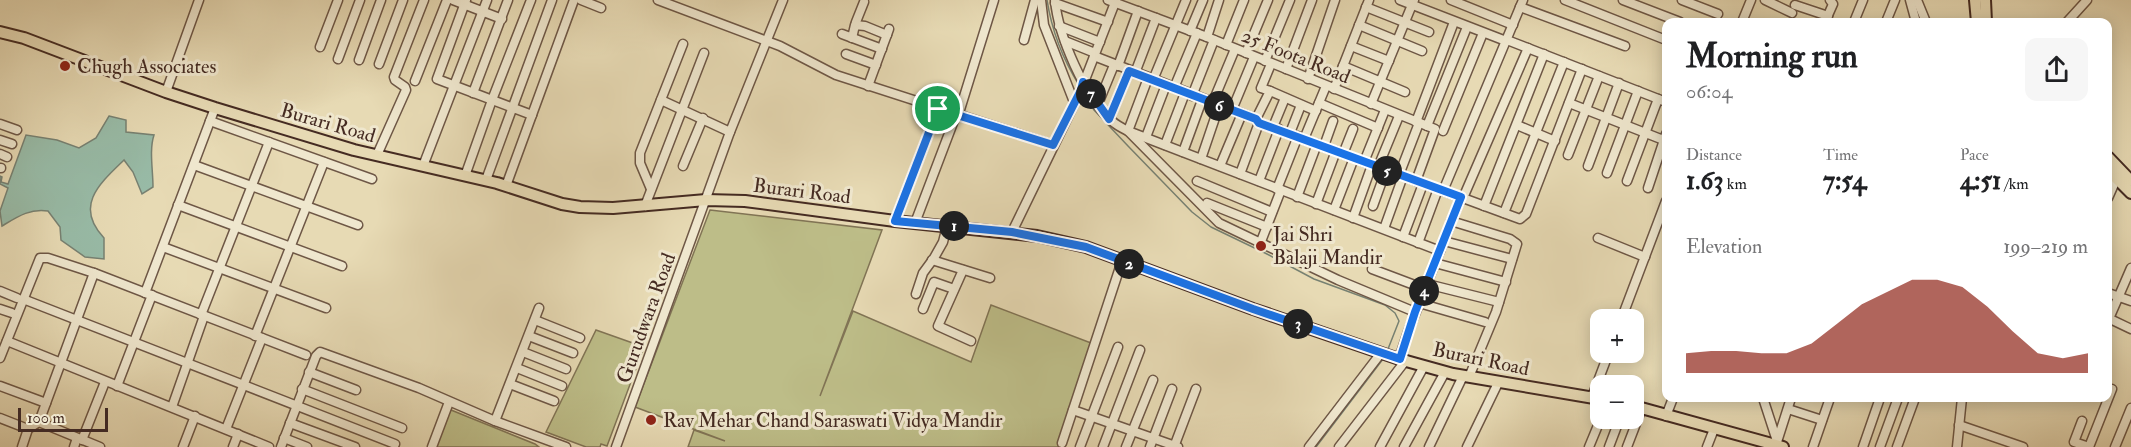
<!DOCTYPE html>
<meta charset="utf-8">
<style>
:root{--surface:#fff;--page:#f6f6f6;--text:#202124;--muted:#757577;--accent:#8f2418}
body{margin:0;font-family:"IM FELL Double Pica",serif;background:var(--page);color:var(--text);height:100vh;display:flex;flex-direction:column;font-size:22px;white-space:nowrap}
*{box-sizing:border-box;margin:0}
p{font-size:20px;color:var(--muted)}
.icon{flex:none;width:33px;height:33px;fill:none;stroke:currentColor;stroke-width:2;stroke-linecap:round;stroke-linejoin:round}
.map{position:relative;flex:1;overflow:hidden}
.panel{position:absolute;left:1662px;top:18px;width:450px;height:384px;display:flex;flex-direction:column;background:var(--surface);border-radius:12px;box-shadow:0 3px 15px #0003}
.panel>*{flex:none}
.fabs{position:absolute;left:1590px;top:309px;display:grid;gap:12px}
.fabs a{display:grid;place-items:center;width:54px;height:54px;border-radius:12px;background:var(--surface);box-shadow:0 3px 15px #0003;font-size:30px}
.scale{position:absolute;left:18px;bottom:15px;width:90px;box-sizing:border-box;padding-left:6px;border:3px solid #452b22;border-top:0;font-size:16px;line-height:21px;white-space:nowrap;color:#452b22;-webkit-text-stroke:4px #efe7ce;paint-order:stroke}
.pin{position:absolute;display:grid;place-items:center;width:51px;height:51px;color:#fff;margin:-26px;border:3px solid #fff;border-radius:50%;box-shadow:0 2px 6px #0007}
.km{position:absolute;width:30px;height:30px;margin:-15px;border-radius:50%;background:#222;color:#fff;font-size:16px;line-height:30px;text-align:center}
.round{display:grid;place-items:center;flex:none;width:63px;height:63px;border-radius:12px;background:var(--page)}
.overview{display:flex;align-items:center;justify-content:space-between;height:102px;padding:0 24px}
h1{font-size:33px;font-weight:700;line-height:45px}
.stats{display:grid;grid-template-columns:repeat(3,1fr);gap:9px;height:102px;padding:6px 24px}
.stats div{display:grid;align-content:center}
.stats b{font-size:26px;font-weight:700}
.stats small{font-size:16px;font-weight:400}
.stats p{font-size:16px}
.chart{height:168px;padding:12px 24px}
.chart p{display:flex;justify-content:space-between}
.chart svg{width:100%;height:108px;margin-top:6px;fill:var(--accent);opacity:.7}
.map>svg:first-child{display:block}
.green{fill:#bdbd88;stroke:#817455;stroke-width:1.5}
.water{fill:#98bba7;stroke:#778172;stroke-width:1.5}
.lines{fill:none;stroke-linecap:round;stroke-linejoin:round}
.stream{stroke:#778172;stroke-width:1.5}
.minor-casing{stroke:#6e5746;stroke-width:11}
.major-casing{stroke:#452b22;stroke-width:14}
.minor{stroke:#efe7ce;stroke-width:8}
.major{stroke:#e7dab4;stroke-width:10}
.route-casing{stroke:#fff;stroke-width:12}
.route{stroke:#1a73e8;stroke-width:8}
.poi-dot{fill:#8f2418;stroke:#efe7ce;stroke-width:2}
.labels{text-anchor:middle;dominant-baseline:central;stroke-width:6;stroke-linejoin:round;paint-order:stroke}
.street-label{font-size:20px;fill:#452b22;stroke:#efe7ce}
.poi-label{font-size:20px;fill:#452b22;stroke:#efe7ce;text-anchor:start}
</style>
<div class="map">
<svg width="2131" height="447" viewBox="0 0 2131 447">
<rect width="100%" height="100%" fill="#e7dab4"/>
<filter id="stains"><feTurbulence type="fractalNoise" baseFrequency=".00333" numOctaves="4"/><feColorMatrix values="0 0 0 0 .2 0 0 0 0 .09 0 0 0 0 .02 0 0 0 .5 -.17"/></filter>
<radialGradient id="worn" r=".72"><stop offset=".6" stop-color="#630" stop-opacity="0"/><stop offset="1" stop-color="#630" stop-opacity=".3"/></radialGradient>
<g class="green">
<polygon points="710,210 882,230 820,396 853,311 971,362 991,305 1091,343 1058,447 688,447 694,430 725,441 635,407"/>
<polygon points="596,330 644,347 607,446 601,444 600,447 586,447 546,432"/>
<polygon points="451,410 535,444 539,447 435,447 449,412"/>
</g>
<path class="water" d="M109 116 126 120V132L154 135C149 150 153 170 153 187L142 194 133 172 124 160C99 184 74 206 104 238V259L85 257 61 240 60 227 48 211C30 208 17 217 2 226L0 211 8 188 0 184V176L2 177 1 182 8 184 26 135 57 140 79 148 96 138Z"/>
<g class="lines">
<g class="stream">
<path d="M1047 0C1052 32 1062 58 1079 85"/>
<polyline points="1083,92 1094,110 1128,146 1192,212 1211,227 1265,253 1314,279 1385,305 1395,313 1399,321 1388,349"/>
<polyline points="1316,447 1383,359"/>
</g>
<defs>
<g id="minor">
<polyline points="453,0 502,19"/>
<polyline points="466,0 437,79 532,115"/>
<polyline points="581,0 601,8"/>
<polyline points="658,0 780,46 836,75 1053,145"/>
<polyline points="1041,0 1044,25 1074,102"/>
<path d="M1055 0C1058 35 1085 98 1112 121 1116 125 1122 128 1128 131L1440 251"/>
<polyline points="1108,0 1207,37 1435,129 1416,181"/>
<polyline points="1400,0 1506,41"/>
<polyline points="1451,0 1513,25"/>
<polyline points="1565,0 1666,40"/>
<polyline points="1623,0 1680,22"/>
<polyline points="1682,0 1718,14"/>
<polyline points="1765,0 1792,13"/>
<polyline points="1910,0 1916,22"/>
<polyline points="1917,0 1926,22"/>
<polyline points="1055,3 1108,22"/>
<polyline points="1795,5 1828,16"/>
<polyline points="1366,7 1429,32"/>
<polyline points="1520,7 1625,46"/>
<polyline points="856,22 864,2"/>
<polyline points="1742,22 1751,0"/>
<polyline points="1825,22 1833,4 1830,0"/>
<polyline points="1854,22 1863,0"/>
<polyline points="1886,22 1895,0"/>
<polyline points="2067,22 2087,0"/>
<polyline points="1359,25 1422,51"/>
<polyline points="1059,26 1100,42"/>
<polyline points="1190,31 1203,0"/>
<polyline points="842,34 882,49"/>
<polyline points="1207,37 1219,0"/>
<polyline points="852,38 855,25 865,26 887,35"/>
<polyline points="1024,40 1035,0"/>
<polyline points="1507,40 1666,102"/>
<polyline points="1065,41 1095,53"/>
<polyline points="1226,45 1244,0"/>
<polyline points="1351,46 1389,61"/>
<polyline points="320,47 338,0"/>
<polyline points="1246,53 1268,0"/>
<polyline points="846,54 876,65"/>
<polyline points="1094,56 1256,119 1259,123 1520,219 1526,214 1582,69"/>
<polyline points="338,59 360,0"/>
<polyline points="359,60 381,0"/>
<polyline points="1265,61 1290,0"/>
<polyline points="379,64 403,0"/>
<polyline points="1118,66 1138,11"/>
<polyline points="1343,66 1405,92"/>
<polyline points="1286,69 1312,0"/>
<polyline points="1135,73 1156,18"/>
<polyline points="1148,78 1128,131 1219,223 1338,280 1415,312"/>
<polyline points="1308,79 1335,0"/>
<polyline points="1153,80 1186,0"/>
<polyline points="415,81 447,0"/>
<polyline points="868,86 889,29"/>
<polyline points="1174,88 1197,33"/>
<polyline points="1334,89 1369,0"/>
<polyline points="1270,91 1316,111"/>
<polyline points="166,92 199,0"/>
<polyline points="473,93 508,0"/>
<polyline points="1192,96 1214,40"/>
<polyline points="661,100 730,132"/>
<polyline points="1319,103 1378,128"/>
<polyline points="1569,103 1666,141"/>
<polyline points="1098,104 1114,65"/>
<polyline points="1212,104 1235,49"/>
<polyline points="1371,104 1414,0"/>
<polyline points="1232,110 1254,57"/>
<polyline points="958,116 994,0"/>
<polyline points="1109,119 1129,71"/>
<polyline points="1256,119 1270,91 1261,88 1271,64"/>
<polyline points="210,121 372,179"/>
<polyline points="1416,122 1454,22"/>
<polyline points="0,124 17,130"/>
<polyline points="1517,125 1555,141"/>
<polyline points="1427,126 1467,27"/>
<polyline points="1273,127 1285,98"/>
<polyline points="1443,131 1483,33"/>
<polyline points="1290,133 1301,105"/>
<polyline points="1146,137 1166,85"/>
<polyline points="1304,139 1326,86"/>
<polyline points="0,140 12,144"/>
<polyline points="1165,145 1185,93"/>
<polyline points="1324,146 1333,121"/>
<polyline points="1183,152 1202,100"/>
<polyline points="0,154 7,157"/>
<polyline points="1343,154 1353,129"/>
<polyline points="377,155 406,90 405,87 395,80 394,77 424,0"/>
<polyline points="1568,155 1599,76"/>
<polyline points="1201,159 1219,106"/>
<polyline points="1364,162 1385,110"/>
<polyline points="194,165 358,225"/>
<polyline points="423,166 487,0"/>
<polyline points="683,166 703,118"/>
<polyline points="1220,166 1241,116"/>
<polyline points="1588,166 1619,83"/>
<polyline points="1378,167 1399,116"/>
<polyline points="0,168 1,168"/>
<polyline points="1607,173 1638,91"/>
<polyline points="1240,174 1259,123"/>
<polyline points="1399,175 1419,123"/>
<polyline points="465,176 492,100 531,0"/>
<polyline points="486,180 552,0"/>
<polyline points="1197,181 1272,212"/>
<polyline points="1259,181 1279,129"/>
<polyline points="1627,181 1658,99"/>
<polyline points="506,186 574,0"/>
<polyline points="1648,188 1666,134"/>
<polyline points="651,189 640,163 640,153 683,44"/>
<polyline points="1277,189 1298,136"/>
<polyline points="1443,191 1523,0"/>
<polyline points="1297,197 1317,144"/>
<polyline points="1463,198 1528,48"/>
<polyline points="2108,198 2119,173"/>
<polyline points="1207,203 1267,227"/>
<polyline points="1316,204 1336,151"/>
<polyline points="178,205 342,266"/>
<polyline points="645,206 704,53"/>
<polyline points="1373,206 1386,170"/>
<polyline points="1484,206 1544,54"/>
<polyline points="1334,210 1354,158"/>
<polyline points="1504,213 1564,62"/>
<polyline points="1353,218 1372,165"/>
<polyline points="895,221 938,109"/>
<polyline points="1451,221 1510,239 1517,244 1496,312 1469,377"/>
<polyline points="915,223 956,115"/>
<polyline points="1385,226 1403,176"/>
<polyline points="1012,232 1081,90 1116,0"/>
<polyline points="1403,237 1423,184"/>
<polyline points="1598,238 1645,257"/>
<polyline points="1444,241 1512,259"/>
<polyline points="1418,243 1438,189"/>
<polyline points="1260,244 1281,190"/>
<polyline points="163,247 326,308"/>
<polyline points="932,260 990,278"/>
<polyline points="1435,263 1506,282"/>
<polyline points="1372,269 1425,289"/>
<polyline points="963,270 938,326 971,341"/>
<polyline points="1427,284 1499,302"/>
<polyline points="0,291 17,298"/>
<polyline points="145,293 215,108"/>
<polyline points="2108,293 2131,301"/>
<polyline points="916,294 923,273 934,258 943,242 947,226"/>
<polyline points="23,299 395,444"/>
<polyline points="1419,303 1485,322"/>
<polyline points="0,309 12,313"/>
<polyline points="923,309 934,282 954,289"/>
<polyline points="201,315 269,142"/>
<polyline points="2108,318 2131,329"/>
<polyline points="535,320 580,338"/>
<polyline points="1621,320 1666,201"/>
<polyline points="2108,321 2131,268"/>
<polyline points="255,336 324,162"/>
<polyline points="529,336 573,353"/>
<polyline points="7,341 269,447"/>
<polyline points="523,352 566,369"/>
<polyline points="0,358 40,258 48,258 94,273"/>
<polyline points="1399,359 1408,332 1461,197"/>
<polyline points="517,368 562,386"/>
<polyline points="309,372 356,390"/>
<polyline points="510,384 554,401"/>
<polyline points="0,386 46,403"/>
<polyline points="117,386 152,295"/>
<polyline points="302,389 402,428"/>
<polyline points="1592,397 1609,352"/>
<polyline points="1763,398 1777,441"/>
<polyline points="172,407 204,316"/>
<polyline points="1788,409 1822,420"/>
<polyline points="1073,410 1178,447"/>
<polyline points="1666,416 1673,398"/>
<polyline points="0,418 28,429"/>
<polyline points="495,421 539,308"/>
<polyline points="2082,421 2074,442 2089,447"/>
<polyline points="290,423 355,447"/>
<polyline points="1959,425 2023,447"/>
<polyline points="226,429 262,338"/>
<polyline points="284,438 307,447"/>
<polyline points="82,440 105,382"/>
<polyline points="1062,443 1122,261"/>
<polyline points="1776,445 1791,398"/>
<polyline points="22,447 28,429 39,422"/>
<polyline points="74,447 77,438"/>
<polyline points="100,447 39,422 94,273 306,355"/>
<polyline points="183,447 195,416"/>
<polyline points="233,447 238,434"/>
<polyline points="281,447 316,356 320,352 419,388 495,421 566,447"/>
<polyline points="432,447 449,402"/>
<polyline points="616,447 730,132 783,0"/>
<polyline points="1080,447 1118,347"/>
<polyline points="1103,447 1140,350"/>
<polyline points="1126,447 1153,380"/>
<polyline points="1150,447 1172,389"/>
<polyline points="1174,447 1196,389"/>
<polyline points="1309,447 1381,353"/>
<polyline points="1339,447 1406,360"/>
<polyline points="1380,447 1424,366"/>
<polyline points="1404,447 1445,372"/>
<polyline points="1429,447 1463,376"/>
<polyline points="1467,447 1498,383"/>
<polyline points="1589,447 1601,418"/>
<polyline points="1609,447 1620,418"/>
<polyline points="1627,447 1642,408"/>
<polyline points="1707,447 1714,429"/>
<polyline points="1813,447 1830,398"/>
<polyline points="1863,447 1880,398"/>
<polyline points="1880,447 1898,398"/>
<polyline points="1897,447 1915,398"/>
<polyline points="1957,447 1962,398"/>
<polyline points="2089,447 2112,389"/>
<polyline points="2115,447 2131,408"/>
</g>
<g id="major">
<polyline points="1975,0 1977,22"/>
<polyline points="1985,0 1986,22"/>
<polyline points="0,32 24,38 166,92 215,108 354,150 497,183 562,204 580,207 613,208 706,200 745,201 895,221 1037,236 1086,247 1253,309 1399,359 1453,374 1600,399"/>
<polyline points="2108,157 2131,181"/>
<polyline points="2108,170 2131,193"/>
<polyline points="1634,406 1783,447"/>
</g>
</defs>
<use href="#minor" class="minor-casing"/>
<use href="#major" class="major-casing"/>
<use href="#minor" class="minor"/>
<use href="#major" class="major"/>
</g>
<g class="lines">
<defs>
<polygon id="route" points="1129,71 1256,119 1259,123 1461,197 1415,312 1400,359 1253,309 1086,247 1012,232 895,221 938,109 1053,145 1081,90 1083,82 1109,119"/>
</defs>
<use href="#route" class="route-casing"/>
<use href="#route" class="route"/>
</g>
<g class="poi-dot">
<circle cx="65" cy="66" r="6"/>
<circle cx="1261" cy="246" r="6"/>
<circle cx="651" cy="420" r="6"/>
</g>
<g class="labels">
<g class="street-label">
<text transform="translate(1296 56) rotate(22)">25 Foota Road</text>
<text transform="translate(328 123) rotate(16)">Burari Road</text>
<text transform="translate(802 191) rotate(7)">Burari Road</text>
<text transform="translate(646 318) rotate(-70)">Gurudwara Road</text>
<text transform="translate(1481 359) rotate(12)">Burari Road</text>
</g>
<g class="poi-label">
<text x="77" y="66">Chugh Associates</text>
<text x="1273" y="234">Jai Shri<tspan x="1273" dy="23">Balaji Mandir</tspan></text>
<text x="663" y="420">Rav Mehar Chand Saraswati Vidya Mandir</text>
</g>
</g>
<rect width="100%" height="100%" filter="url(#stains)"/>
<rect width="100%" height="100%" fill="url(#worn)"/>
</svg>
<div class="fabs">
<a>+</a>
<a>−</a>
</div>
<div class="scale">100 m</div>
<div class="pin" style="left:938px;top:109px;background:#1e9e55"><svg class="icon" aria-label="arrive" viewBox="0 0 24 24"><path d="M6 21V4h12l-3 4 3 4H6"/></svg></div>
<b class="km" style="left:954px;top:226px">1</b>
<b class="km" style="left:1129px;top:264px">2</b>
<b class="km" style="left:1298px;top:324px">3</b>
<b class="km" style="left:1424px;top:291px">4</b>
<b class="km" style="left:1387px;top:171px">5</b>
<b class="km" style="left:1219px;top:106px">6</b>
<b class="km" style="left:1091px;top:94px">7</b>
<section class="panel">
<div class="overview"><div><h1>Morning run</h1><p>06:04</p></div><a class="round"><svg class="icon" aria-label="share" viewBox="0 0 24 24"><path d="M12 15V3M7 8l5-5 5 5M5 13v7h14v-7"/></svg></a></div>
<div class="stats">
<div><p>Distance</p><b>1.63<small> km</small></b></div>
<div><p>Time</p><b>7:54</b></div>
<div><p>Pace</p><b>4:51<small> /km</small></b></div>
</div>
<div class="chart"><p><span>Elevation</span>199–219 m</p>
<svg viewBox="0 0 160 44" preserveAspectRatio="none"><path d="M0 44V36L10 35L20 35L30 36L40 36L50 32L60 24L70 16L80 11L90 6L100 6L110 9L120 17L130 27L140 36L150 38L160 36V44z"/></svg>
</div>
</section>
</div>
